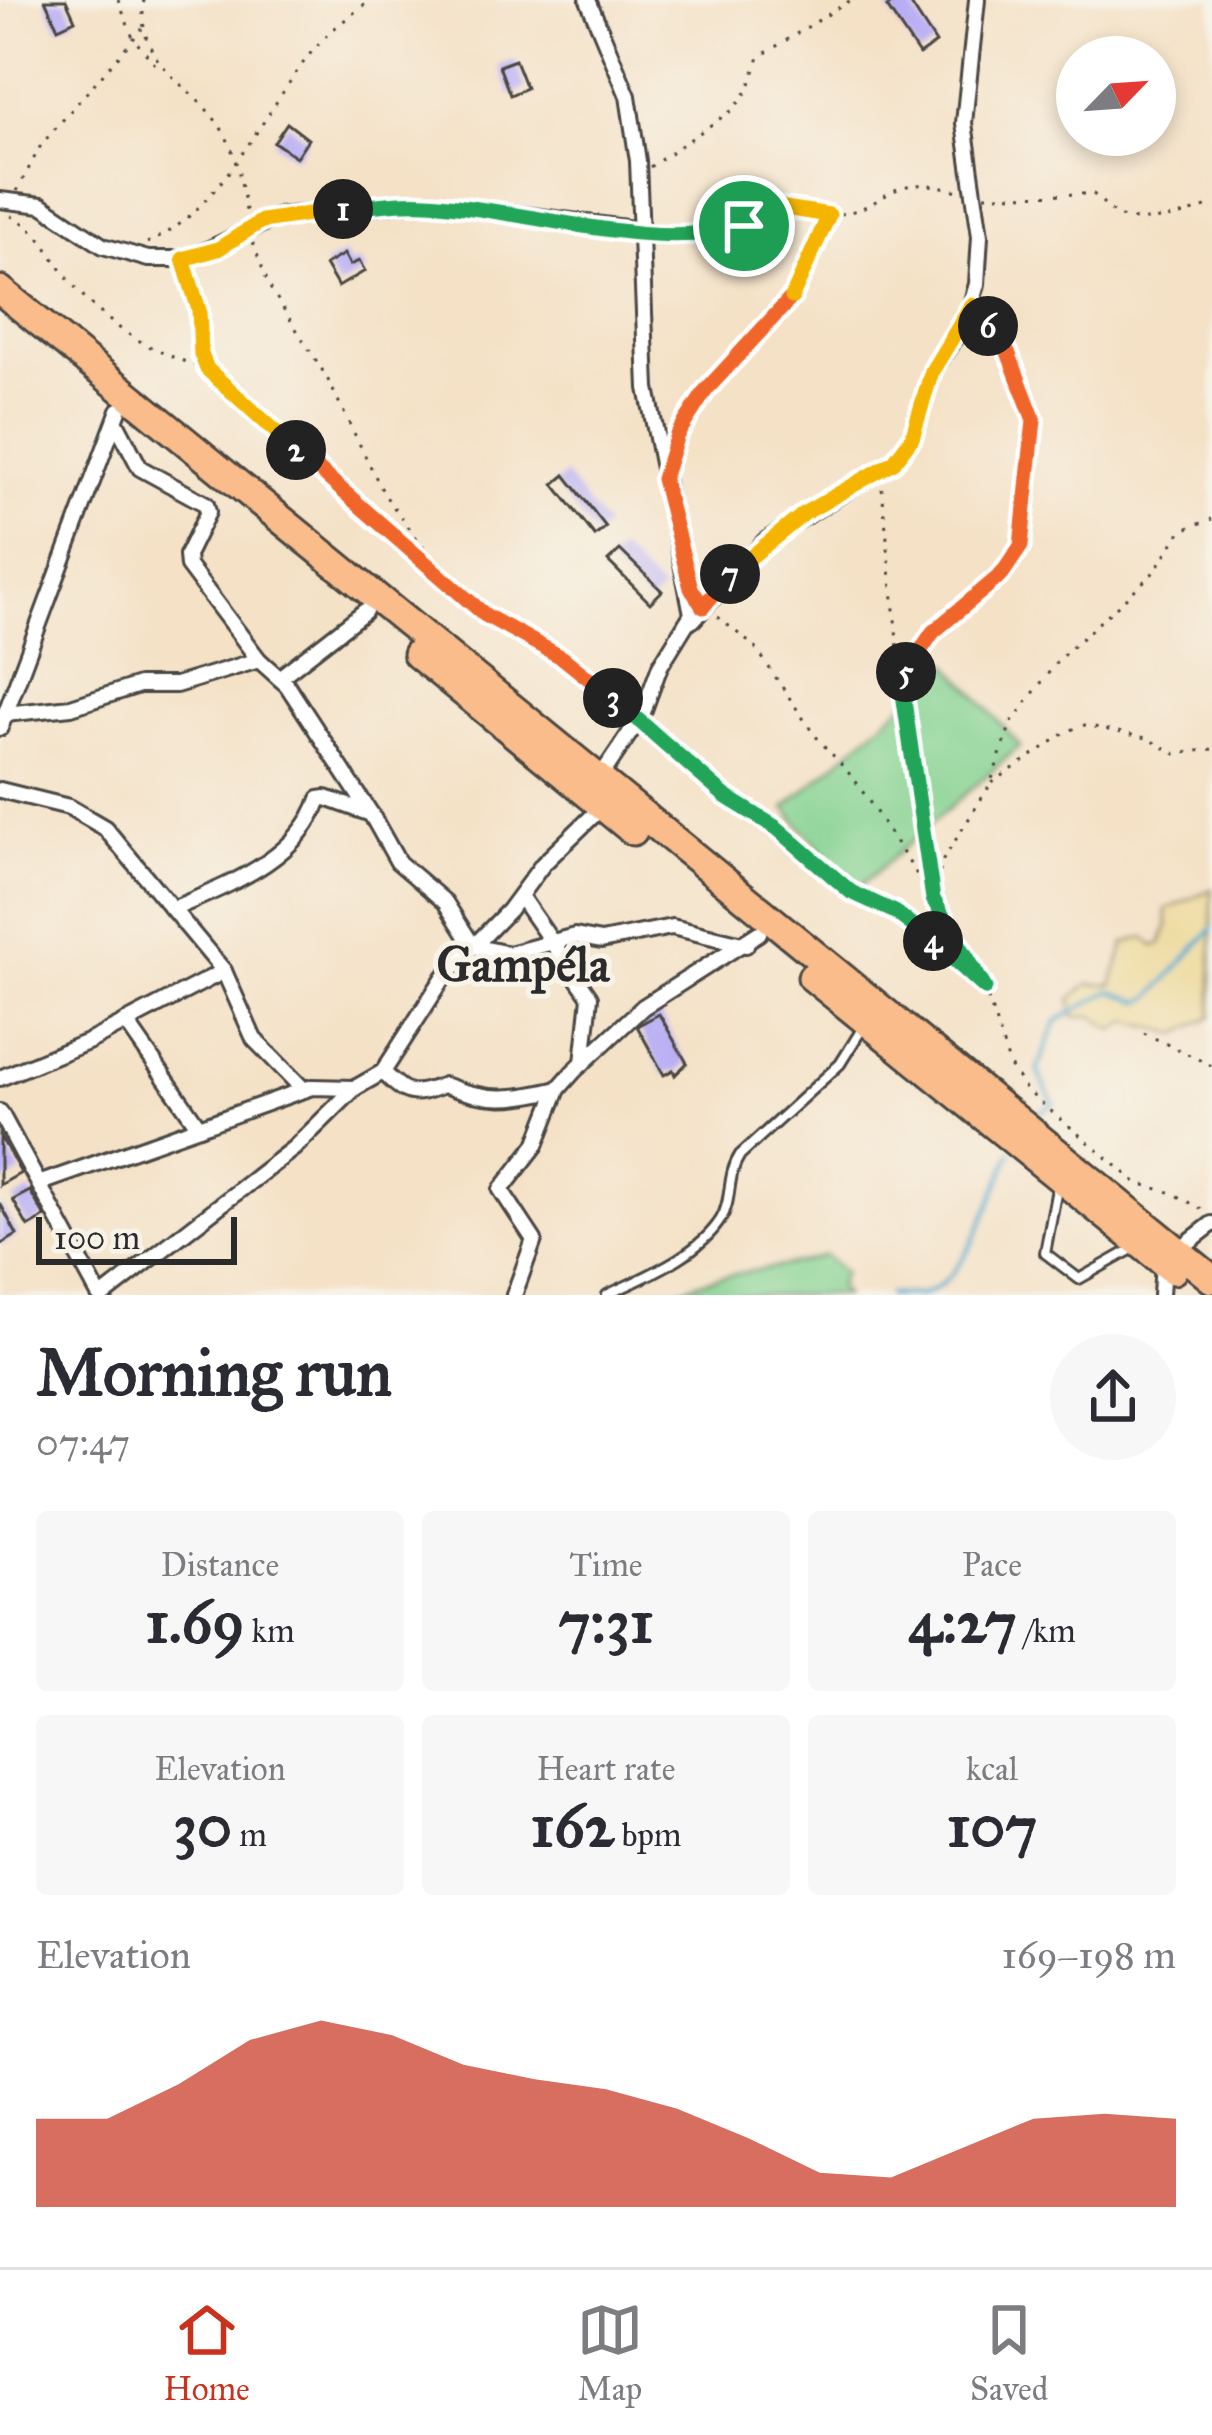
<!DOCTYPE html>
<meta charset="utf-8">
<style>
:root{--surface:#fff;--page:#f7f7f7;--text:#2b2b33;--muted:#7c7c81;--line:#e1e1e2;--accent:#c8321e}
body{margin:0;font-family:"IM FELL Great Primer",serif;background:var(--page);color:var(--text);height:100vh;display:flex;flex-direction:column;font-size:45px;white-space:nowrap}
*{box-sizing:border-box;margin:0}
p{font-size:39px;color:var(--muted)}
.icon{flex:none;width:66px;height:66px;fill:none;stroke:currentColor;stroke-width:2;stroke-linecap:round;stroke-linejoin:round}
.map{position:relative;height:1295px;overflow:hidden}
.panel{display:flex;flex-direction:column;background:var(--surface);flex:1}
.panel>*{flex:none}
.needle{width:78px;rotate:65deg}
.controls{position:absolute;left:1056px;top:36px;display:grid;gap:24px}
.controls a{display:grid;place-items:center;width:120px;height:120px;border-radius:50%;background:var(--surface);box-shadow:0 6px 18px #0003;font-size:60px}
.scale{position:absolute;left:36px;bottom:30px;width:201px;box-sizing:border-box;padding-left:12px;border:6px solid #2b2b2b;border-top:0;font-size:33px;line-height:42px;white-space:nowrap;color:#2b2b2b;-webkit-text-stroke:9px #f7f3e8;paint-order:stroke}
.pin{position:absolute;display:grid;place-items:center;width:102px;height:102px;color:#fff;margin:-51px;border:6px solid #fff;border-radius:50%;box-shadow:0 3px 12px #0007}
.km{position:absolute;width:60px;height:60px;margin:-30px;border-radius:50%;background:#222;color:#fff;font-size:33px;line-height:60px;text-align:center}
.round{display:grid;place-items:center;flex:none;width:126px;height:126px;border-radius:63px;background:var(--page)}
.head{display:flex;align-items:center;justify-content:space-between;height:204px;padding:0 36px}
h1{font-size:66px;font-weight:700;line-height:90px}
.stats{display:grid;grid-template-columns:repeat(3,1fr);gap:18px;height:204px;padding:12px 36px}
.stats div{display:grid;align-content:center;border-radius:12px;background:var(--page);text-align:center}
.stats b{font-size:60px;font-weight:700}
.stats small{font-size:33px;font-weight:400}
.stats p{font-size:33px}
.chart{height:336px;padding:24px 36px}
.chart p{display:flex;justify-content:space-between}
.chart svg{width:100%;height:216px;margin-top:12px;fill:var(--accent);opacity:.7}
.tab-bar{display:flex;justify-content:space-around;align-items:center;height:168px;border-top:3px solid var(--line);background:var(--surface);font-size:33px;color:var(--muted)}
.tab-bar a{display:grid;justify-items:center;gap:6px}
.tab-bar .active{color:var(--accent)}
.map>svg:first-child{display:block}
.green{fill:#84d291;stroke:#587e5e;stroke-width:3}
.sand{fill:#eeda9e;stroke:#8c8264;stroke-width:3}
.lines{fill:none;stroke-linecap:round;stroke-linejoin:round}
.stream{stroke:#4ba6c9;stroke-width:4.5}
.building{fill:#b6abf5}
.lane-casing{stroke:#494642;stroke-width:14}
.street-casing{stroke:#494642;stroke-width:20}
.highway-casing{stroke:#494642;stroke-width:33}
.path{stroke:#494642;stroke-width:3;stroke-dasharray:3 9;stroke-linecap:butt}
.lane{stroke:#fff;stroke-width:8}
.street{stroke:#fff;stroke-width:14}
.highway{stroke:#fabc8b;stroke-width:27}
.split-1-casing{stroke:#fff;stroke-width:24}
.split-2-casing{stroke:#fff;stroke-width:24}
.split-3-casing{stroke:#fff;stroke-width:24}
.split-4-casing{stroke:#fff;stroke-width:24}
.split-5-casing{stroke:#fff;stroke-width:24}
.split-6-casing{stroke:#fff;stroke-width:24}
.split-7-casing{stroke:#fff;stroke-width:24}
.split-8-casing{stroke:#fff;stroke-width:24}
.split-9-casing{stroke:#fff;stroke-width:24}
.split-1{stroke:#22a559;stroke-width:15}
.split-2{stroke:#f5b400;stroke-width:15}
.split-3{stroke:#f0652b;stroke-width:15}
.split-4{stroke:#22a559;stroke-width:15}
.split-5{stroke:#22a559;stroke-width:15}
.split-6{stroke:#f0652b;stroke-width:15}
.split-7{stroke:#f5b400;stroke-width:15}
.split-8{stroke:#f0652b;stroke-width:15}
.split-9{stroke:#f5b400;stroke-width:15}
.labels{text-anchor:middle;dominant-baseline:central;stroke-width:10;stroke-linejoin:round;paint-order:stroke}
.quarter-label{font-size:48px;font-weight:bold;fill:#2b2b2b;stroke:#f7f3e8}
</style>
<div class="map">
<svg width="1212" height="1295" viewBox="0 0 1212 1295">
<rect width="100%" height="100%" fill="#f7f3e8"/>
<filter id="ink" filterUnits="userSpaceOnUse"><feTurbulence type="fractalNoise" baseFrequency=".00833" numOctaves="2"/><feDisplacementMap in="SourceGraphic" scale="24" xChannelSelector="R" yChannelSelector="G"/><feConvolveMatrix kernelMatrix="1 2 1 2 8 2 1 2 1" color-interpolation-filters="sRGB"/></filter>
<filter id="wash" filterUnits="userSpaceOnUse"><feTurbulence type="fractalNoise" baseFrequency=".004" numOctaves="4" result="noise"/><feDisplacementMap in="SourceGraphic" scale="48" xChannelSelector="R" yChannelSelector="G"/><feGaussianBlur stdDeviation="2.7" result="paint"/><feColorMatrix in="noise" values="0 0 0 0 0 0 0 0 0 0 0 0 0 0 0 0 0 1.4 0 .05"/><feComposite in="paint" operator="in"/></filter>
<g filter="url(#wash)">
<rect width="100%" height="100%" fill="#f4e1c6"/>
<g class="green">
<polygon points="949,664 1020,746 856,890 785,808"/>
<path d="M824 1255 843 1272 838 1287 844 1295H669C720 1268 771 1274 824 1255Z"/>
</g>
<polygon class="sand" points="1212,889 1212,1016 1178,1034 1129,1021 1114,1030 1094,1016 1074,1017 1071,999 1088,984 1112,985 1125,943 1145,937 1154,946 1161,944 1168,925 1166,910"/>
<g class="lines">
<g class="stream">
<polyline points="1030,1118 1054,1104 1037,1070 1057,1021 1110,991 1142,1002 1151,997 1212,929"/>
<polyline points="888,1295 917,1295"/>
<path d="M920 1295C965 1286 994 1193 1011 1153"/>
</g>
</g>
<g id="blocks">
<g class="building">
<polygon points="45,0 66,0 75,20 58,28"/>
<polygon points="898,0 908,0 936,43 919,55 887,7"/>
<polygon points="515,60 526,88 510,95 499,66"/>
<polygon points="287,123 308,139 296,157 274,142"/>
<polygon points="344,254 350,265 359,261 365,271 338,287 325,265"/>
<polygon points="565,475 606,527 595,536 554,484"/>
<polygon points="620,550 662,591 650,603 608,561"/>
<polygon points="659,1014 687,1063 675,1075 673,1070 664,1075 637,1026"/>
<polygon points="0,1136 21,1173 0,1185"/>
<polygon points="30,1191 45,1217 28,1227 13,1200"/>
<polygon points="0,1203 17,1235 0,1245"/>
</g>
</g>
</g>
<g filter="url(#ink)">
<use href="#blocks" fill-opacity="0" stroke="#494642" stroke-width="3"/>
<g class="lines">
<defs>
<g id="lane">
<polyline points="1058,1183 1045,1253 1079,1279 1134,1248"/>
<path d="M607 1295C644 1277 698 1256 721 1219 733 1199 726 1176 740 1155L840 1064 865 1024"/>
</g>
<g id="street">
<polyline points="588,0 628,96 638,161 647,388 692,614 660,666 642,715 599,779"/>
<polyline points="0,200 42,205 103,246 148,259 188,259 279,216 424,202 641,230"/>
<polyline points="117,424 140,468 206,504 208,512 187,555 188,566 259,660 287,685 371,814"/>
<polyline points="693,620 765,541 894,462 912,438 932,371 965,325 977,284 980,236 964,123 977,0"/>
<polyline points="279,678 365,611"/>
<polyline points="5,714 71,707 139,685 176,685 259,660"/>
<polyline points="0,728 119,410"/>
<polyline points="0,790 69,807 105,828 224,971 254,1039 304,1090"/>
<polyline points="520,896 590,997 583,1063"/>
<path d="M173 909C227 885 298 860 319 799L326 798 371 814 398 862 445 902 473 946 509 954 575 936 601 941 672 927 746 945"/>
<polyline points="126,1022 199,1127"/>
<path d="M383 1072C407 1096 412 1097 444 1085 488 1102 513 1100 558 1089"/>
<polyline points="0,1078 90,1041 224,971"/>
<polyline points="0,1112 99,1295"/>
<polyline points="41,1183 312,1087 355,1088 383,1072 444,977 509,910 543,864 603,806"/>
<polyline points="104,1295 294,1148 354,1089"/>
<polyline points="514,1295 534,1240 501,1190 536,1145 558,1089 574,1071 643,1007 759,933"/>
<polyline points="1161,1295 1163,1262 1212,1224"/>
</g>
<g id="highway">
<polyline points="0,290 1212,1279"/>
<polyline points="417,654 633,831"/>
<polyline points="812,977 1173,1270"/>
</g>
</defs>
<use href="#lane" class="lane-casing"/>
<use href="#street" class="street-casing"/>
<use href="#highway" class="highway-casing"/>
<g class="path">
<polyline points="118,0 133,38 159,69"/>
<path d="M144 0C134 68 196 84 224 133 238 158 242 188 247 216"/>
<polyline points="650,167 734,109 748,90 759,57 851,0"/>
<polyline points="17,191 41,145 142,29"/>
<path d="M985 195 1093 194C1101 199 1107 209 1115 214 1138 228 1190 215 1212 204"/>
<path d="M11 216C39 228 49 254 67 277 103 324 149 352 205 368"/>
<path d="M655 231C704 234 733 234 773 205 792 206 812 216 830 215 892 211 883 169 958 191"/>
<path d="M147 243C219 215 267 106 314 49 329 30 352 15 370 0"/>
<polyline points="253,243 269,286 326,376 384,494 445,576"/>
<polyline points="188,275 207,369 385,533 447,579 485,615 563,658 630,713"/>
<polyline points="673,449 706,390 790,302 829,216"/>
<polyline points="882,488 901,680 933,899 979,978"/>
<polyline points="718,617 756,648 813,733 855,780 933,899 943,860 990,785 1011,723 1059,659 1152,574 1182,530 1212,519"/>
<polyline points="903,676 933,632 1002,574 1021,546 1034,420 1008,352 980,316"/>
<polyline points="651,730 725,797 777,828 851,892 895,912 985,988"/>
<polyline points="992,783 1068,731 1085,725 1146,738 1176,754 1212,749"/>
<polyline points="984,987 1010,1066 1026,1090 1137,1183 1173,1193 1205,1211"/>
<polyline points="1144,1033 1212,1066"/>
</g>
<use href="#lane" class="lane"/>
<use href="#street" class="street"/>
<use href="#highway" class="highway"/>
</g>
</g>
<g class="lines" filter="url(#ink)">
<defs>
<path id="split-1" d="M343 209C370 206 400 201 427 203 524 209 651 253 744 226"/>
<polyline id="split-2" points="296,450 207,369 201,354 199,310 183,259 218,249 262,221 343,209"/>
<polyline id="split-3" points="296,450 485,615 563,658 613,698"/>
<polyline id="split-4" points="613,698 725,796 777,828 851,892 895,912 933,941"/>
<polyline id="split-5" points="906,672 901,680 933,899 985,988 933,941"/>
<polyline id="split-6" points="906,672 933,632 1002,574 1021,546 1034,420 1008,352 988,326"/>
<polyline id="split-7" points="730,574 805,513 894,462 912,438 932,371 972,305 988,326"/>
<polyline id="split-8" points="730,574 703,607 691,588 663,479 677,435 706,390 792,297"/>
<polyline id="split-9" points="744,226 773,206 829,215 792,297"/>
</defs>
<use href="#split-1" class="split-1-casing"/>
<use href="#split-2" class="split-2-casing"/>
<use href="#split-3" class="split-3-casing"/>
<use href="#split-4" class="split-4-casing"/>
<use href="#split-5" class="split-5-casing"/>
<use href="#split-6" class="split-6-casing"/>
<use href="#split-7" class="split-7-casing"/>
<use href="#split-8" class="split-8-casing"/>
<use href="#split-9" class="split-9-casing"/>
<use href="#split-1" class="split-1"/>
<use href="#split-2" class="split-2"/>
<use href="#split-3" class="split-3"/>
<use href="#split-4" class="split-4"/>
<use href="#split-5" class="split-5"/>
<use href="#split-6" class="split-6"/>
<use href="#split-7" class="split-7"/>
<use href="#split-8" class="split-8"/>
<use href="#split-9" class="split-9"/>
</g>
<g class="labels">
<g class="quarter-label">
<text x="523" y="964">Gampéla</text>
</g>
</g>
</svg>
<div class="controls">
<a><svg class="needle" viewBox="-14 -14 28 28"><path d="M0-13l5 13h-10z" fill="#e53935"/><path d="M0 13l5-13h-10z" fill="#7c7c81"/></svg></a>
</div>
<div class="scale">100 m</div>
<div class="pin" style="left:744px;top:226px;background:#1e9e55"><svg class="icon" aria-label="arrive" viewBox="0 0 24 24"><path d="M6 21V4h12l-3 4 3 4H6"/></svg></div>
<b class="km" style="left:343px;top:209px">1</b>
<b class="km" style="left:296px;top:450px">2</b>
<b class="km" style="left:613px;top:698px">3</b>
<b class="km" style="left:933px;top:941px">4</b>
<b class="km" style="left:906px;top:672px">5</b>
<b class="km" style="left:988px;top:326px">6</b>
<b class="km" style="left:730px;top:574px">7</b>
</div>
<section class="panel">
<div class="head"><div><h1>Morning run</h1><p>07:47</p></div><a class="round"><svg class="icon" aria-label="share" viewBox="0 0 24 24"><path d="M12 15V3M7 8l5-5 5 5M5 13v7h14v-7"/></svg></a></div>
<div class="stats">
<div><p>Distance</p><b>1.69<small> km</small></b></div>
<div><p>Time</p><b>7:31</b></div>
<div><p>Pace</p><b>4:27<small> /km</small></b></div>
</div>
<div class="stats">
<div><p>Elevation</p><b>30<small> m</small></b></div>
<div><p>Heart rate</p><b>162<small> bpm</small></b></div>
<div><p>kcal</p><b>107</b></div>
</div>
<div class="chart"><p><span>Elevation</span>169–198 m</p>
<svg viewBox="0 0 160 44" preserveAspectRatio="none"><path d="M0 44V26L10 26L20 19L30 10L40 6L50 9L60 15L70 18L80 20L90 24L100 30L110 37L120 38L130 32L140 26L150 25L160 26V44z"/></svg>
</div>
</section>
<nav class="tab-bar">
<a class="active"><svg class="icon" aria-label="home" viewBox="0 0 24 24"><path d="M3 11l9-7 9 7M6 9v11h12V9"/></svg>Home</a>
<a><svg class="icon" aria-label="map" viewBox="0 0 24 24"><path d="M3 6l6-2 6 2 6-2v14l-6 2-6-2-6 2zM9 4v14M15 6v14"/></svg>Map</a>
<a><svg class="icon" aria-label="saved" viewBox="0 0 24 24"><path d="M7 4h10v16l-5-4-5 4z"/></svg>Saved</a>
</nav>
